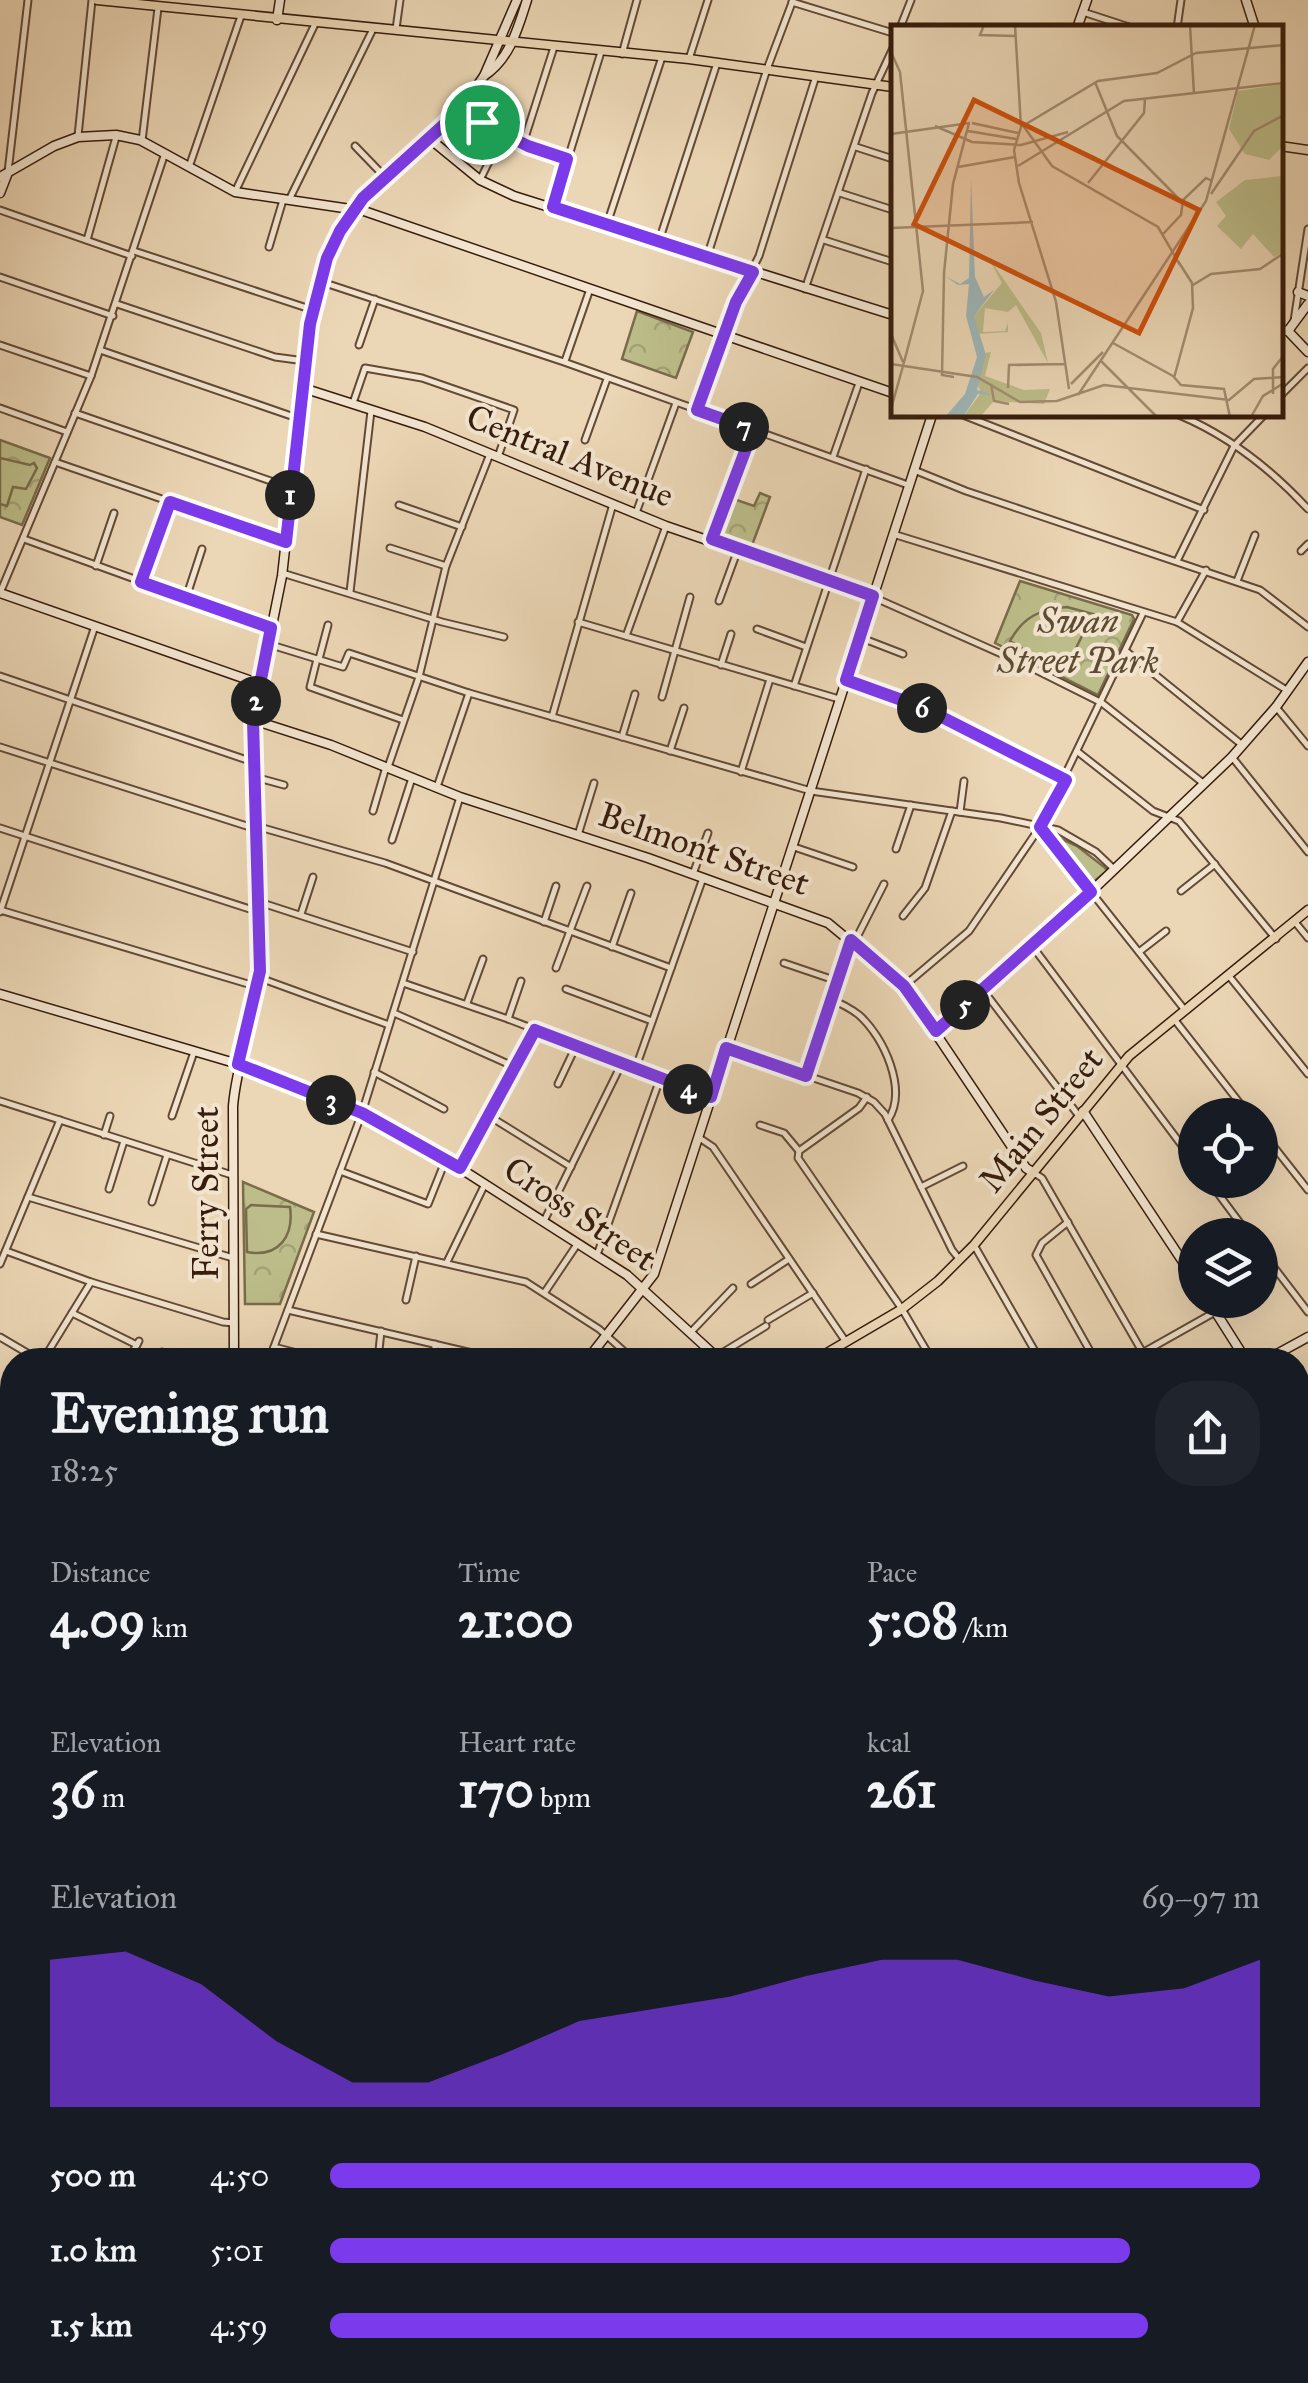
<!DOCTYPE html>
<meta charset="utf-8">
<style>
:root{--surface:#171b24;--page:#20242c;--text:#f1f3f6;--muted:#9ea1a6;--accent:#7c3aed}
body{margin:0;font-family:"IM FELL Great Primer",serif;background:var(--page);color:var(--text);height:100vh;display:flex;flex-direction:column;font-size:38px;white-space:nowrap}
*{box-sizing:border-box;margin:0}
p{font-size:32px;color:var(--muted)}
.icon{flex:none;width:55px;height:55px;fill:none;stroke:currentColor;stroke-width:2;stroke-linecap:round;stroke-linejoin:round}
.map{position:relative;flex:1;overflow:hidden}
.side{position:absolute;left:0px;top:1348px;width:1310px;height:1038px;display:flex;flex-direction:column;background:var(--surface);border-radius:40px 40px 0 0;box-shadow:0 10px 40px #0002}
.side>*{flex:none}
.fabs{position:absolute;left:1178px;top:1098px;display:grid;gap:20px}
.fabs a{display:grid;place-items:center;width:100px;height:100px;border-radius:50%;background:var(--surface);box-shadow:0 10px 40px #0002;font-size:50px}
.pin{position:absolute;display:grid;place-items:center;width:85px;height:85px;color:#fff;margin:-42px;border:5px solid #fff;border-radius:50%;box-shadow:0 2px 10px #0007}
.km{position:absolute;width:50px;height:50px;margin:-25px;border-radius:50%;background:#222;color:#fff;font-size:28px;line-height:50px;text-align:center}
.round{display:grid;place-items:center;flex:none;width:105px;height:105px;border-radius:40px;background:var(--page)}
.overview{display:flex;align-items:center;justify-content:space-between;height:170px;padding:0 50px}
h1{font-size:55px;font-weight:800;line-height:75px}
.metrics{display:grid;grid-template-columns:repeat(3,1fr);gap:15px;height:170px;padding:10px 50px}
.metrics div{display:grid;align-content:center}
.metrics b{font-size:50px;font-weight:800}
.metrics small{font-size:28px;font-weight:400}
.metrics p{font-size:28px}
.chart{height:280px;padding:20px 50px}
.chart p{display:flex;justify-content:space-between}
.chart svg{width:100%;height:180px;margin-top:10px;fill:var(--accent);opacity:.7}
ul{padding:0 50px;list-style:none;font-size:32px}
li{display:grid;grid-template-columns:160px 120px 1fr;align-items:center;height:75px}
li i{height:25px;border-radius:12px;background:var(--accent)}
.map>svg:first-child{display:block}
.forest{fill:url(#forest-crowns);stroke:#796c4b;stroke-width:2.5}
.pitch{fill:#bcbd8a;stroke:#796c4b;stroke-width:2.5}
.water{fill:url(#water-waves);stroke:#747874;stroke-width:2.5}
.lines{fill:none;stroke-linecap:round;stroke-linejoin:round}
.street-casing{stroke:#634a36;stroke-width:9}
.secondary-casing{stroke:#361c0c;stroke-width:11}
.primary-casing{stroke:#361c0c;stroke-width:11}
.street{stroke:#f2e4cf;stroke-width:5}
.secondary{stroke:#f2e4cf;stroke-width:8}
.primary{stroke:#ebd6b5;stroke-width:8}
.rail-casing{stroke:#361c0c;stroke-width:6}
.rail{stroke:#f2e4cf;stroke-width:2.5;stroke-dasharray:8;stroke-linecap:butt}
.route-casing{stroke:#fff;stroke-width:20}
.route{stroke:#7c3aed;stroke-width:12}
.labels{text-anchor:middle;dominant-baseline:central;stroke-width:8;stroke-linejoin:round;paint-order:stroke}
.street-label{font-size:35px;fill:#361c0c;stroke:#f2e4cf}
.park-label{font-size:35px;font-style:italic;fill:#5e4c32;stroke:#f2e4cf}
.inset-road{fill:none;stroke:#a38c71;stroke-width:2.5}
.view{fill:#cd500c;fill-opacity:0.15;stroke:#cd500c;stroke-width:5}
.inset-edge{fill:none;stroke:#361c0c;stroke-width:5}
</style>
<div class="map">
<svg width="1308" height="2383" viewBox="0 0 1308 2383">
<defs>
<pattern id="forest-crowns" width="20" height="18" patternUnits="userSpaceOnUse" patternTransform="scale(2.5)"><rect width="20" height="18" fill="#bcbd8a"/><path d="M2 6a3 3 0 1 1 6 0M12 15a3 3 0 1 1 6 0" fill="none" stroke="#a2a276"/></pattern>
<pattern id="water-waves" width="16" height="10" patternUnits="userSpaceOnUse" patternTransform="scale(2.5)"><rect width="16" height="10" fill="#9eb6b9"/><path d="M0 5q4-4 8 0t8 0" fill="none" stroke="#829395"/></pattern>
</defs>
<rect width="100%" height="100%" fill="#ebd6b5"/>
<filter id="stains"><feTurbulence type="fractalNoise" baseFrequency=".002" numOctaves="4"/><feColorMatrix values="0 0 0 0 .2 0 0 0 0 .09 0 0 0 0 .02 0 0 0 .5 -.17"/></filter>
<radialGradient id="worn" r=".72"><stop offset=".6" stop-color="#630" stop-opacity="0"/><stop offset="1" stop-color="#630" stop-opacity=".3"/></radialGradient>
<g class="forest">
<polygon points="637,311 693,332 676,378 622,359"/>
<polygon points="0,440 50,458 22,525 0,517"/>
<polygon points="760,493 770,497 751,548 718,536 731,498 754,506"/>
<polygon points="1020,581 1132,615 1134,619 1098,695 995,643"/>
<polygon points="1055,836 1077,846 1108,870 1091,884"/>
<polygon points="243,1182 314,1212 280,1304 245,1304"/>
<polygon points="393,2372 636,2372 641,2383 391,2383"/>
</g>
<g class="pitch">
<polygon points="0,458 30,465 34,463 37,468 26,489 13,487 7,506 0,504"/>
<path d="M1067 607 1093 614 1065 670 1060 672 1010 641C1023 617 1040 609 1067 607Z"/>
<path d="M251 1205 290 1207C294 1236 279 1258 247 1252L246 1209Z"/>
<polygon points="556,2373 623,2373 629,2383 560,2383"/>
</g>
<polygon class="water" points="1308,1742 1308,1810 1298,1816 1298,1748"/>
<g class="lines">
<defs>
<g id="street">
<polyline points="792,2 893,33"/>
<polyline points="1083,12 1129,27"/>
<polyline points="900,28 911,0"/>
<polyline points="1177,28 1181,0"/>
<polyline points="396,29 400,0"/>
<polyline points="622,54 637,0"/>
<polyline points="689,59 708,0"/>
<polyline points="459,111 528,146 567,159"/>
<polyline points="78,136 92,0"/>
<polyline points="142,141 158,8"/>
<polyline points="523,144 554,47"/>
<polyline points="355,146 384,176"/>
<polyline points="856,147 893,159"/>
<polyline points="189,167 241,16"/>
<polyline points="8,172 28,0"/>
<polyline points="480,180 503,133"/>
<polyline points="235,192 315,24"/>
<polyline points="840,193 893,210"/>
<polyline points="289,200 373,29"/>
<polyline points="553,207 601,52"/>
<polyline points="0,210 132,256"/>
<polyline points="607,224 662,57"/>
<polyline points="87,240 116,137"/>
<polyline points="824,240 893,262"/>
<polyline points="659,241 717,63"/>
<polyline points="269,247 283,200"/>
<polyline points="134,251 313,310"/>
<polyline points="707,257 767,69 793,0"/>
<polyline points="0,277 113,316"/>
<polyline points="319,281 564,362 908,485"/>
<polyline points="805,289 872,93 893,48"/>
<polyline points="117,304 275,357 305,361"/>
<polyline points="1294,321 1308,229"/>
<polyline points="0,345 91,376"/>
<polyline points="359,345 375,299"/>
<polyline points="100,350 300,419"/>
<polyline points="565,361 590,289"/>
<polyline points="1280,396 1308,368"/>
<polyline points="353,403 365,368 422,378 514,410 498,457"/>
<polyline points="0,408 67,432"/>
<polyline points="697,410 736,302 759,256 816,76"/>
<polyline points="75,413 291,488"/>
<polyline points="963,415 1204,510"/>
<path d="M1179 415C1229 436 1271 469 1308 509"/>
<polyline points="585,440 607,379"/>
<polyline points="833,457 859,383"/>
<polyline points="55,462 286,542"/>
<polyline points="914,470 966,491 1260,590 1308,627"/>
<polyline points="399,505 462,527"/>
<polyline points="636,513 676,403"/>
<polyline points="893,534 1177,622 1288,691"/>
<polyline points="24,539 270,628"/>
<polyline points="712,539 753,430"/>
<polyline points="390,548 446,566"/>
<polyline points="1301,551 1308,544"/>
<polyline points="1177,561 1234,446 1264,415"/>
<polyline points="96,566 114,513"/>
<polyline points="282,573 442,622 504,637"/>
<polyline points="1237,581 1255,535"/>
<polyline points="141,582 170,502"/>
<polyline points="350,592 371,411"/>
<polyline points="0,593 91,376 165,153"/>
<polyline points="873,597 1024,664 1102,703 1203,783"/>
<polyline points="186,598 202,549"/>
<polyline points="719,601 737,552"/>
<polyline points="578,622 839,699"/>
<polyline points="1177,622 1206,570"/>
<polyline points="757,629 806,647"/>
<polyline points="626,636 666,526"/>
<polyline points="859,637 903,654"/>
<polyline points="268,644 343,667 349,653 469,693 811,791 1001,818 1058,830 1096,852 1115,870"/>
<polyline points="1127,652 1241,744"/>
<polyline points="317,659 310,687 403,720"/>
<polyline points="319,659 328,625"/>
<polyline points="721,665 731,634"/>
<polyline points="0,676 253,762"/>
<polyline points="846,680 924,708 1065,780"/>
<polyline points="794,686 866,469"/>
<polyline points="662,697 690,597"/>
<polyline points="1276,707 1308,746"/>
<polyline points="552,717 613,504"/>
<polyline points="622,737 635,694"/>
<polyline points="0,747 256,829"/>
<polyline points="670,751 684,708"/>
<polyline points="1078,752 1153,811 1179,821 1276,939"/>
<polyline points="1232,757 1308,852"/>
<polyline points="388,767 419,677 446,566 490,454"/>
<polyline points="741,772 770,679"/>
<polyline points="255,777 284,785"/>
<polyline points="437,787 469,693"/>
<polyline points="373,811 386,767"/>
<polyline points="960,812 964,781"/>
<polyline points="256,826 385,863 671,968"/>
<polyline points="0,828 259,912"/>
<polyline points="1042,830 1184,1009"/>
<polyline points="578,835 594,783"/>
<polyline points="392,840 412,778"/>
<polyline points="794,847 853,867"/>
<polyline points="896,849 911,805"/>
<polyline points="693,874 708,833"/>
<polyline points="1181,891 1215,864"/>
<polyline points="259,902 413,952"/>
<polyline points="0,910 258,987"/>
<polyline points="0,912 95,626"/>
<polyline points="301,914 313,877"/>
<polyline points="903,916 925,888 952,811"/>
<polyline points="544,922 556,886"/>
<polyline points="1295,922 1308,938"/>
<polyline points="854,943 884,884"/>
<polyline points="612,947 631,893"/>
<polyline points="1033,947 1195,1163"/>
<polyline points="1139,952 1166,931"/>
<polyline points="784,963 837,981"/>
<polyline points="556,968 587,886"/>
<polyline points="1229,976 1308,1074"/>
<polyline points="260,978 389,1025"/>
<polyline points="403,983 508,1019 711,1097"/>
<polyline points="904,986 969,931 1040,827 1143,613"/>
<polyline points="566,989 652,1021"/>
<polyline points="983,990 1079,1116"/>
<path d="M830 999C840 1003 850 1008 859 1015 884 1037 908 1090 888 1120"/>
<polyline points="467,1003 483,959"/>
<polyline points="394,1013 515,1067"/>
<polyline points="508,1019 521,981"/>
<polyline points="1174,1019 1249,1115"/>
<polyline points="728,1049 858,1093 874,1102 885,1114 952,1250 960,1260"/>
<polyline points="635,1070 703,878"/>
<polyline points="374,1072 444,1109"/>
<polyline points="806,1075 850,941"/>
<polyline points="558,1084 576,1046"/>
<polyline points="867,1097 859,1108 799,1151 798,1158 902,1309 932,1360"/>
<polyline points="0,1101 232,1175"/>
<polyline points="172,1116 194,1052"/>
<polyline points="489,1116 571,1167"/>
<polyline points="760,1125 784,1133 799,1151"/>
<polyline points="1260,1129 1308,1190"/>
<polyline points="104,1135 110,1116"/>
<polyline points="698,1137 713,1147 846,1342"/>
<polyline points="460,1168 535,1030"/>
<polyline points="340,1171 428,1204 446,1159"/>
<polyline points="1034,1173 1042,1178 1147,1360"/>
<polyline points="1208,1180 1249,1235"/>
<polyline points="921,1187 963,1166"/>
<polyline points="109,1189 124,1141"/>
<polyline points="28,1197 233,1258"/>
<polyline points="152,1202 167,1155"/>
<polyline points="544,1221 621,1065"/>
<polyline points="1068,1222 1042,1243 1036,1255 1095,1360"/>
<polyline points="316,1234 526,1282 599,1329 634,1360"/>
<polyline points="974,1245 1040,1360"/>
<polyline points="1260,1249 1308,1312"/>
<polyline points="6,1251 91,1282 223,1322 234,1323"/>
<polyline points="597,1255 660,1079"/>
<polyline points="447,1262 485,1184"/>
<polyline points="0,1264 60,1120"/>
<polyline points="751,1284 789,1259"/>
<polyline points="545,1292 578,1243"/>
<polyline points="406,1300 416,1256"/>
<polyline points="288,1310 502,1360"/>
<polyline points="72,1313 137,1345"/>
<polyline points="768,1320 813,1293"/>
<polyline points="691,1332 733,1288"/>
<polyline points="0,1337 39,1360"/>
<polyline points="274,1347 324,1360"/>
<polyline points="162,1352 188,1360"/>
<polyline points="1144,1352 1215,1312"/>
<polyline points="717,1356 766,1326"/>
<polyline points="43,1360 91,1282"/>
<polyline points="128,1360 139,1341"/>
<polyline points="269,1360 362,1113 460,797"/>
<polyline points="378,1360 381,1331"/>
<polyline points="435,1360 435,1344"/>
<polyline points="0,1433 12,1412"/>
<polyline points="1298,2167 1308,2162"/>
<polyline points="0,2292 12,2310"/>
<polyline points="0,2359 12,2351"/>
<polyline points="794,2372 797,2383"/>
<polyline points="879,2372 884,2383"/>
<polyline points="957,2372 962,2383"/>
<polyline points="1035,2372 1040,2383"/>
<polyline points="1129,2372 1135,2383"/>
<polyline points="827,2383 833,2381"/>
</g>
<g id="secondary">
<polyline points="1246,0 1255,28"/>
<polyline points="277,20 280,0"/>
<polyline points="1077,28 1087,0"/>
<path d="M484 76C510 59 518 28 527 0"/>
<polyline points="430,139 480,180 514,196 893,315"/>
<polyline points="0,177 54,146 78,137 116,135 140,140 235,192 364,211 893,393"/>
<polyline points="0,193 7,175"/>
<polyline points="1298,292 1308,296"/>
<polyline points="1280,330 1288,331 1308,352"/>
<polyline points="1288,331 1308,304"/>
<polyline points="303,388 425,427 666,526 873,597"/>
<polyline points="0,593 260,684"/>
<polyline points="253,720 331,745 460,797 648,858 828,923 904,986 1026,1168 1034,1173"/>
<polyline points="0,994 238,1064 362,1113 430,1149 627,1275 720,1360"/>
<polyline points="935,1031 1033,947 1232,757 1276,707 1308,662"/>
<polyline points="1083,1111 1195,1280"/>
<polyline points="1208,1300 1246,1360"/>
<path d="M234 1360 233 1106C237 1057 258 1012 261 962L253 720 282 576 306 361 319 281 339 231 355 208 386 174 447 123 472 93 484 76 517 0"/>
<polyline points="587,1360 654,1274 932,415"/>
<polyline points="1266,1360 1308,1337"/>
<polyline points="0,1624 12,1625"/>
<polyline points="0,1845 12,1855"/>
<polyline points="0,1997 12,1990"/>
<polyline points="1298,1997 1308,1993"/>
<polyline points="0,2012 12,2034"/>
<polyline points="0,2196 12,2214"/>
<polyline points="0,2212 12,2230"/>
<polyline points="1298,2271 1308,2293"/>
<polyline points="1298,2357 1308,2352"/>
<polyline points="234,2372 240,2383"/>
<polyline points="675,2383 703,2372"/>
<polyline points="1242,2383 1264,2372"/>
</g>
<g id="primary">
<polyline points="97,0 689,59 893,87"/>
<polyline points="1280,146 1308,150"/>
<polyline points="815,1360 902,1309 938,1281 974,1245 1129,1056 1308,910"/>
<polyline points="0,1490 12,1500"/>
<polyline points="0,1521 12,1514"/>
<polyline points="0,1590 12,1603"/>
<polyline points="0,1608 12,1619"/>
<polyline points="0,1884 9,1873 12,1857"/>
<polyline points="373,2383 374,2372"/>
<polyline points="385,2383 386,2372"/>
</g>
</defs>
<use href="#street" class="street-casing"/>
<use href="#secondary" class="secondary-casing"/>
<use href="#primary" class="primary-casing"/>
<use href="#street" class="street"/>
<use href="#secondary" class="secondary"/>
<use href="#primary" class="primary"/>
<defs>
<g id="rail">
<polyline points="1298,2091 1308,2085"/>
<polyline points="177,2383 246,2372"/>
<polyline points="236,2383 303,2372"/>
</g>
</defs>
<use href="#rail" class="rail-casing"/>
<use href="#rail" class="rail"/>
</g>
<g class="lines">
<defs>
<polygon id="route" points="459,111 528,146 567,159 553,207 753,272 736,302 697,410 753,430 712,539 873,596 846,680 924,708 1066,780 1040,827 1091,892 936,1031 904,986 851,940 806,1076 726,1048 711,1097 535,1030 460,1168 362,1113 238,1064 260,971 253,720 271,628 141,582 170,502 286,542 310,324 327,258 340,231 363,198"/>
</defs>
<use href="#route" class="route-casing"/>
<use href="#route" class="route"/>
</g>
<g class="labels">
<g class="street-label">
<text transform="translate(570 456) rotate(22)">Central Avenue</text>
<text transform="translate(704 849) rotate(19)">Belmont Street</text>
<text transform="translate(1041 1120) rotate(-51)">Main Street</text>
<text transform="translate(206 1193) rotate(-90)">Ferry Street</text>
<text transform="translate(580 1214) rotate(34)">Cross Street</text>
</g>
<g class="park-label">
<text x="1078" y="621">Swan<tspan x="1078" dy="40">Street Park</tspan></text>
</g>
</g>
<g transform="translate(891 25)">
<rect width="392" height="392" fill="#ebd6b5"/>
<path d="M97 232 150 308 157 338 125 280 117 287 94 283 92 307 114 306 117 298V307L87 309 83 291 111 258ZM100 327 94 351 133 365 159 364 153 379 103 376 89 392H72L90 368 86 358 94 328Z" fill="#bcbd8a"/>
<path d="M392 59V121L378 135 354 129 338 104 347 66ZM392 151V227L383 232 362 209 350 224 326 201 335 191 325 177 354 155Z" fill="#bcbd8a"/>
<path d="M80 153 84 252 93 272 103 265 83 291 95 330 86 365 98 368V370L87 369 72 392H54L74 369 86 332 75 291 78 259 67 260 54 251 69 259 78 253Z" fill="#9eb6b9"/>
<path class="inset-road" d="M93 0 89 10 124 11M124 0 130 102M299 0 303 69M0 27 9 47 32 266 12 341M204 57 226 111 291 177M81 98 127 108M131 99 161 141 267 202 289 240M44 101 81 117 130 120 177 107M77 106 125 114M0 109 79 98M127 141 233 76 393 58M67 142 124 132M197 158 253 88 254 74M320 169 363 106 393 90M0 203 142 197M272 209 290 190 292 175 315 153 321 156M302 260 320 249 369 244 393 228M0 309 12 337M222 318 282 351M210 336 266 392M0 339 86 352 129 377 166 376 213 360 338 375 363 354 393 352M282 351 290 360 333 364 339 392M63 352 51 350 53 248 62 159 78 98M283 353 302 283 301 258 287 236M100 359 103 376 118 379M180 359 212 327M117 363 118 340 174 339M178 364 165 277 128 158 123 125 130 102 207 56 266 48 305 28 393 20M382 369V344L393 330M187 370 315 176 364 0M0 384 12 341M360 392 372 371 393 358"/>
<path class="view" d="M83 75 308 185 248 308 23 199Z"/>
<rect width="392" height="392" class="inset-edge"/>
</g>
<rect width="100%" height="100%" filter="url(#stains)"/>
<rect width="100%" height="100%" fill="url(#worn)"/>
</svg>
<div class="fabs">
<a><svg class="icon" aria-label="locate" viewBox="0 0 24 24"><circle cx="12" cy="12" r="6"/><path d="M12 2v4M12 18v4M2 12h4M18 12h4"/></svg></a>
<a><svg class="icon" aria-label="layers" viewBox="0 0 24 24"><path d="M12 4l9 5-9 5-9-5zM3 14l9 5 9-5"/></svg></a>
</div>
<div class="pin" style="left:482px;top:122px;background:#1e9e55"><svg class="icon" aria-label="arrive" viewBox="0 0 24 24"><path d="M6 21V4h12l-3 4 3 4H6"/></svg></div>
<b class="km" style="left:290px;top:495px">1</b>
<b class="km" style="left:256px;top:701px">2</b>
<b class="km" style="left:331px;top:1100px">3</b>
<b class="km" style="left:688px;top:1089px">4</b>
<b class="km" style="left:965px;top:1005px">5</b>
<b class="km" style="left:922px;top:708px">6</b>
<b class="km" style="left:744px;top:427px">7</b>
<section class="side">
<div class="overview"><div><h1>Evening run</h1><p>18:25</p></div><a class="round"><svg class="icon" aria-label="share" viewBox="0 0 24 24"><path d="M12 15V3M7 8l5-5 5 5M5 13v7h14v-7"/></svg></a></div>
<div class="metrics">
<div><p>Distance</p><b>4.09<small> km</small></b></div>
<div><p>Time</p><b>21:00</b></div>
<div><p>Pace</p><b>5:08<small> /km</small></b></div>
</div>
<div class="metrics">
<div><p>Elevation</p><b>36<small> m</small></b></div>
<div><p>Heart rate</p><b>170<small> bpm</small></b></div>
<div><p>kcal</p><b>261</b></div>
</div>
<div class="chart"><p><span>Elevation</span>69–97 m</p>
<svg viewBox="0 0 160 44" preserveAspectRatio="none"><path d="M0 44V8L10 6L20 14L30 28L40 38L50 38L60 31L70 23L80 20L90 17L100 12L110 8L120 8L130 13L140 17L150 15L160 8V44z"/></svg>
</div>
<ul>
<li><b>500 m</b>4:50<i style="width:100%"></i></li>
<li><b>1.0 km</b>5:01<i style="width:86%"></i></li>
<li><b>1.5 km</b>4:59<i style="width:88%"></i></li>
</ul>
</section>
</div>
